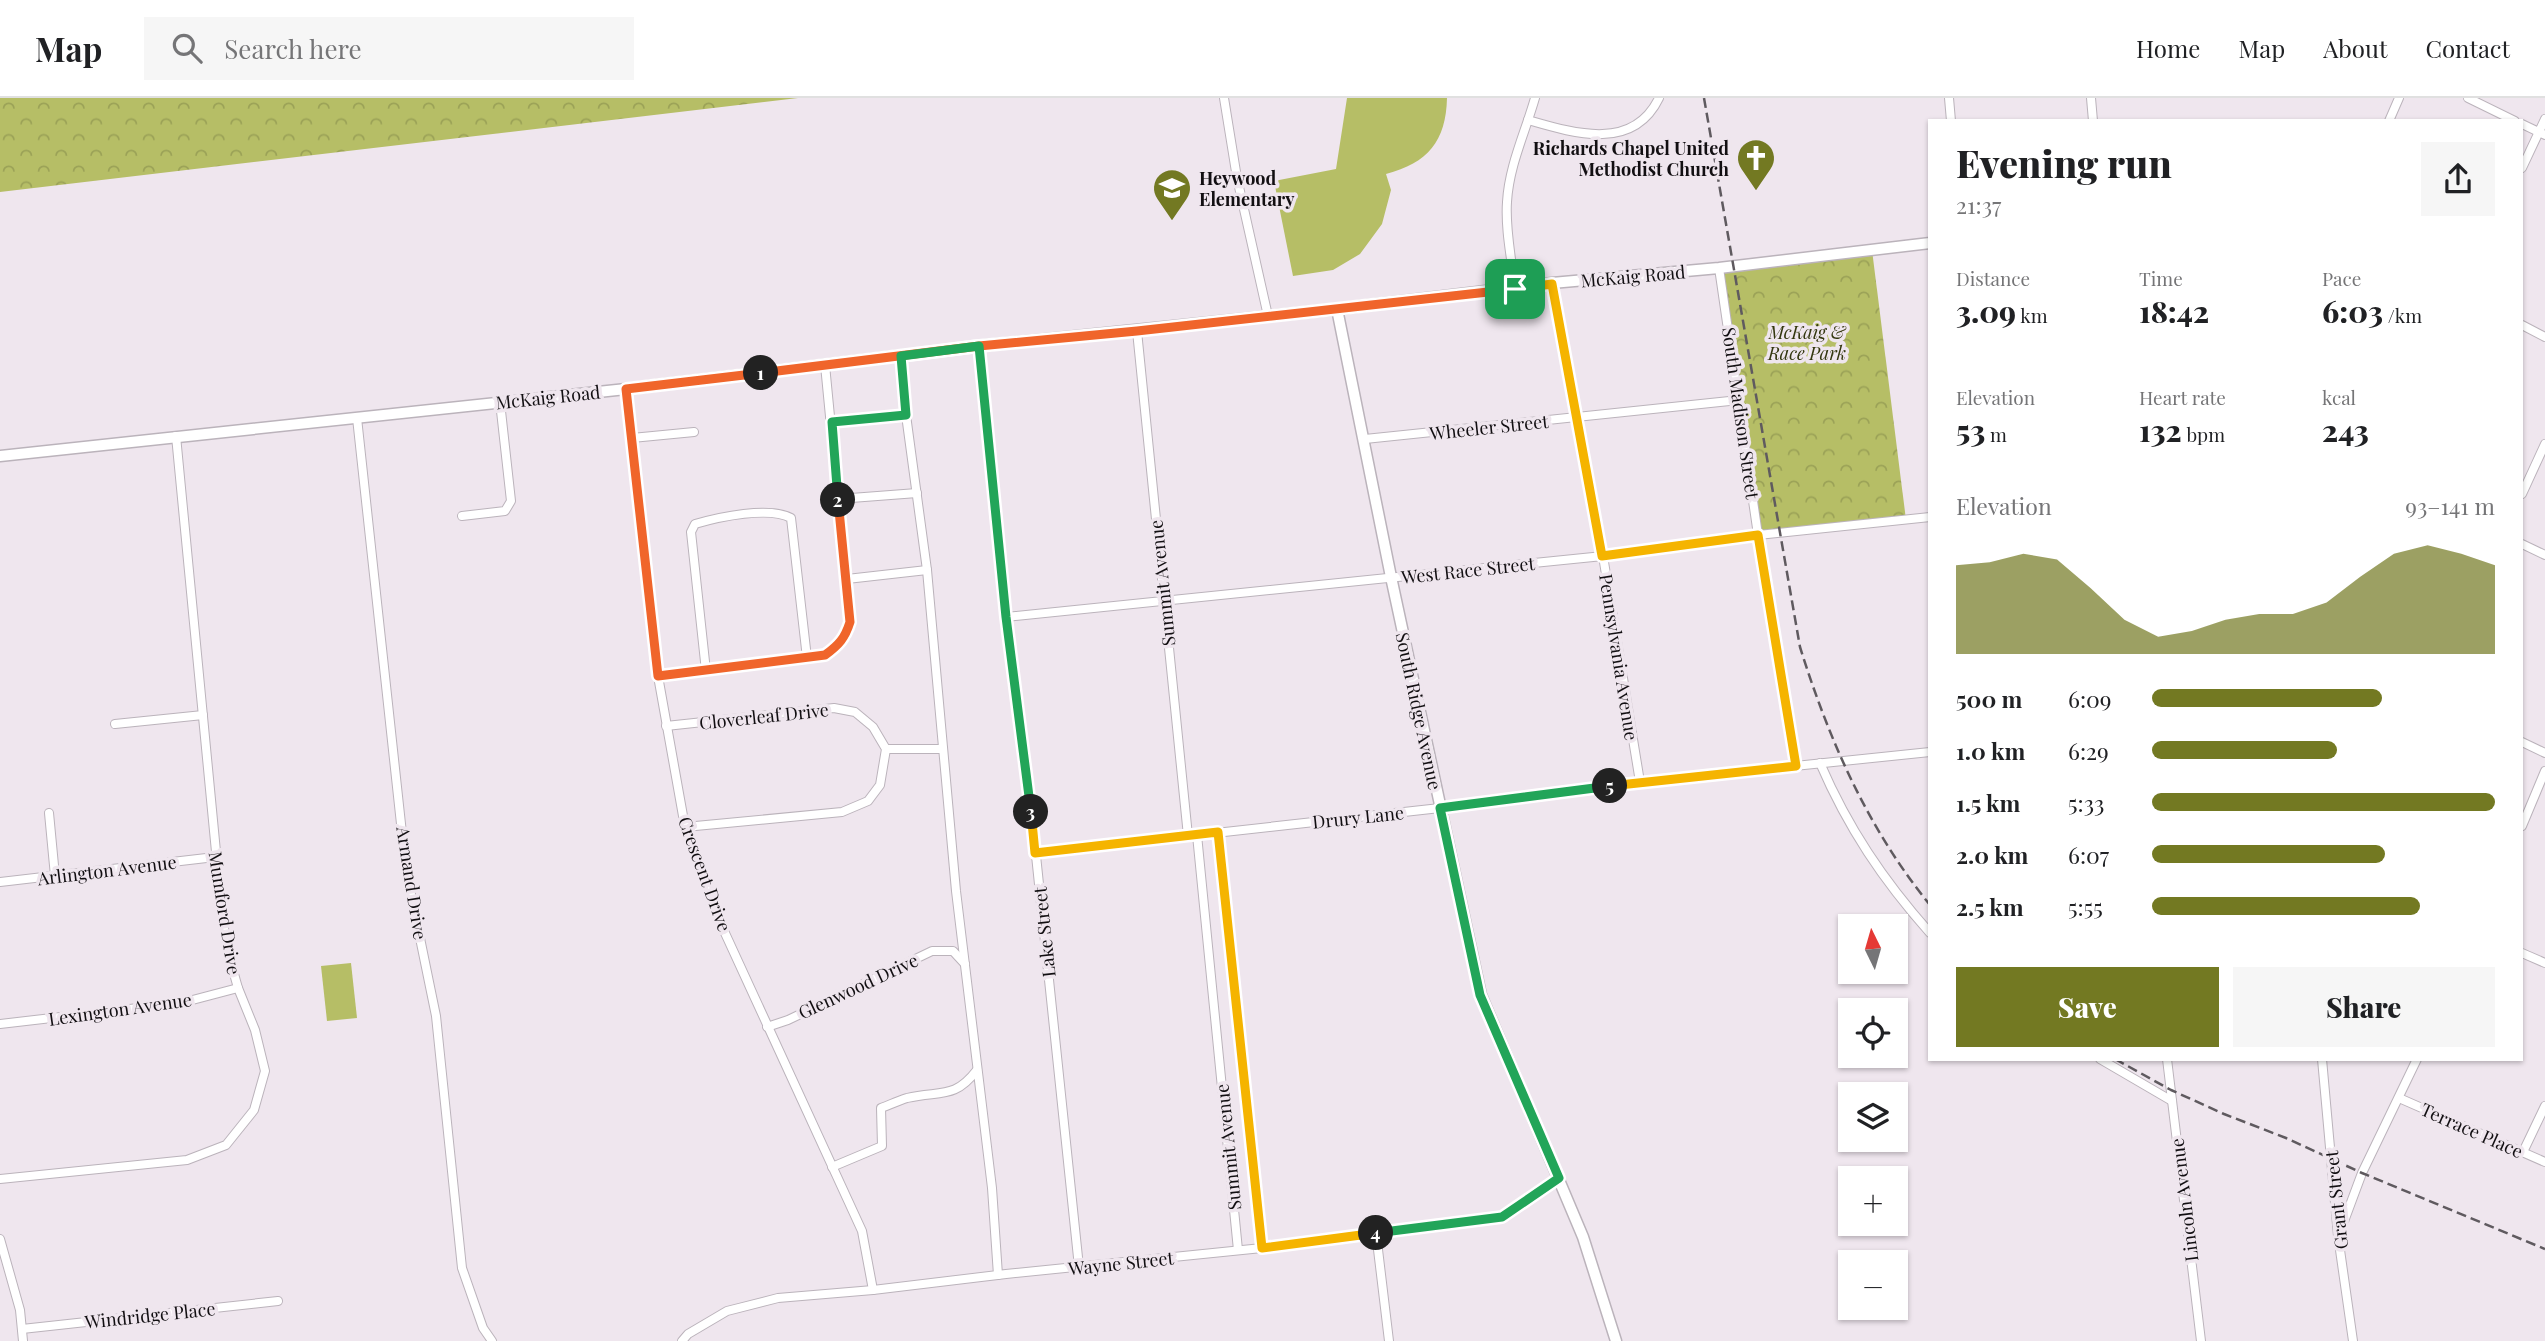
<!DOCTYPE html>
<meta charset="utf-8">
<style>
:root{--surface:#fff;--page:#f6f6f6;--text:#202124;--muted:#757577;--line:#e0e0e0;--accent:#737922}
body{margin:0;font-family:"Playfair Display",serif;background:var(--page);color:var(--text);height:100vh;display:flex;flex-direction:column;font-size:26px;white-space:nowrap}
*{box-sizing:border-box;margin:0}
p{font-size:23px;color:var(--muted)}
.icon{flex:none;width:38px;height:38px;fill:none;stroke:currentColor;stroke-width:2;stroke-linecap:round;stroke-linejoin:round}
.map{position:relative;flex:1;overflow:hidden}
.details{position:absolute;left:1928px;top:21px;width:595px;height:942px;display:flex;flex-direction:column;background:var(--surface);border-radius:0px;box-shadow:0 2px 5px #0004}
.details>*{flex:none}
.needle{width:46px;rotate:355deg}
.fabs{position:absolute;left:1838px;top:816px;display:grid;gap:14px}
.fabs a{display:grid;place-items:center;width:70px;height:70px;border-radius:0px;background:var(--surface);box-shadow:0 2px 5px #0004;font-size:35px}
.pin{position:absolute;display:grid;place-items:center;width:60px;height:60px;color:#fff;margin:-30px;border-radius:14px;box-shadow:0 4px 10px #0006}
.km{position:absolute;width:35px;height:35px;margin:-18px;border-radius:50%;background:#222;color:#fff;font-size:19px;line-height:35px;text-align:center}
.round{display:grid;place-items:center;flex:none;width:74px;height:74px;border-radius:0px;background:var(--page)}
.overview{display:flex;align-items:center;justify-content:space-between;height:119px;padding:0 28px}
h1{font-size:38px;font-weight:800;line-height:52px}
.metrics{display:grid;grid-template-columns:repeat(3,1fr);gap:10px;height:119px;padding:7px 28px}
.metrics div{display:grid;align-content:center}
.metrics b{font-size:30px;font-weight:800}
.metrics small{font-size:19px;font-weight:400}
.metrics p{font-size:19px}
.chart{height:196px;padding:14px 28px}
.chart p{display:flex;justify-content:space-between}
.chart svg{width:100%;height:126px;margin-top:7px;fill:var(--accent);opacity:.7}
.action{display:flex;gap:14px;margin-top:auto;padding:14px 28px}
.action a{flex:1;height:80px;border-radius:0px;background:var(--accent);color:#fff;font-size:28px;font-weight:800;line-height:80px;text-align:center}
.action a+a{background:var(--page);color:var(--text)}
ul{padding:0 28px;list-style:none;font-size:23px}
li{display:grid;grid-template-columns:112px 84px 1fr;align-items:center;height:52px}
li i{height:18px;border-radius:9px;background:var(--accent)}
header{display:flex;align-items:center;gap:42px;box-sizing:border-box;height:98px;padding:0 35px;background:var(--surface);border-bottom:2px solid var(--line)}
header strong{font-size:33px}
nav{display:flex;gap:38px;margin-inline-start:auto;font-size:24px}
.search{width:490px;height:63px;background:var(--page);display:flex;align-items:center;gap:18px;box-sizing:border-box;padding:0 24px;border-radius:0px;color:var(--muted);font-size:26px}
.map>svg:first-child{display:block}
.park{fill:url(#park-crowns)}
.pitch{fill:#b6be66}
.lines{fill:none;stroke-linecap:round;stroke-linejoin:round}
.street-casing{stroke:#bbb3bb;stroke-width:10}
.secondary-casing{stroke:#bbb3bb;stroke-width:13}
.street{stroke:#fff;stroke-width:8}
.secondary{stroke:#fff;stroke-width:10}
.rail{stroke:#5f5a5f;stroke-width:2.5;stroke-dasharray:10 5;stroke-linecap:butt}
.split-1-casing{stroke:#fff;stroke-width:14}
.split-2-casing{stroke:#fff;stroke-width:14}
.split-3-casing{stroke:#fff;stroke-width:14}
.split-4-casing{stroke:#fff;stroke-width:14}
.split-5-casing{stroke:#fff;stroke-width:14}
.split-6-casing{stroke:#fff;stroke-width:14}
.split-1{stroke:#f0652b;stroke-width:9}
.split-2{stroke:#f0652b;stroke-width:9}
.split-3{stroke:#22a559;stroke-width:9}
.split-4{stroke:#f5b400;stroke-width:9}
.split-5{stroke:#22a559;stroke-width:9}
.split-6{stroke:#f5b400;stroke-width:9}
.labels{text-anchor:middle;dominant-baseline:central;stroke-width:7;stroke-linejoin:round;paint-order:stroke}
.poi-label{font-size:18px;font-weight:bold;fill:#120f12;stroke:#efe6ee;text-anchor:end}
.street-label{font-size:18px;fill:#120f12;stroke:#efe6ee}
.park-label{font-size:18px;font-style:italic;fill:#34370f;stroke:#efe6ee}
</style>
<header>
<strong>Map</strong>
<div class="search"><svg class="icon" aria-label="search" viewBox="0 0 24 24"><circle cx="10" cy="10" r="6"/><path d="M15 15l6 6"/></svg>Search here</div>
<nav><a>Home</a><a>Map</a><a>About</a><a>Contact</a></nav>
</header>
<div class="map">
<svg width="2545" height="1243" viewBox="0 0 2545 1243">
<defs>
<pattern id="park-crowns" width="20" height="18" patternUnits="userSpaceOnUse" patternTransform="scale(1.75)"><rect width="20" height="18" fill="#b6be66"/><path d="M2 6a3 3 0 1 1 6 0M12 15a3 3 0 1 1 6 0" fill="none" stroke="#9ba257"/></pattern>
</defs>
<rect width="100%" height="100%" fill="#efe6ee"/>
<g class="park">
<polygon points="0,0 798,0 0,94"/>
<polygon points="1872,152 1906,422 1758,437 1719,170"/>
</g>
<g class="pitch">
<path d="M1347 0H1447C1446 43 1428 65 1386 76L1391 92 1382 126 1360 156 1333 172 1293 178 1274 83 1336 71Z"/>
<polygon points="351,865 357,920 327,923 321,868"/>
</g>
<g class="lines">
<defs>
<g id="street">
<polyline points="1224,0 1237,80 1268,218"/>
<polyline points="1949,0 1951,23"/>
<polyline points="2091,0 2093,23"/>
<polyline points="2468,0 2515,23"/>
<path d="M1528 22C1573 35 1633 54 1659 0"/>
<polyline points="2389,23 2399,0"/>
<polyline points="2522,26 2545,37"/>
<polyline points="2522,70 2545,21"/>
<polyline points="1719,170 1758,437 1796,668"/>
<polyline points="1552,185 1603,458 1640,684"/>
<path d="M1515 191C1512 163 1505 132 1507 104 1509 68 1525 35 1535 0"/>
<polyline points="2522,227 2545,239"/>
<polyline points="1137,233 1188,738"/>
<polyline points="979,248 1006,519 1030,700 1079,1169"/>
<polyline points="901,258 906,317 927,472 956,793 992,1090 998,1177"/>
<polyline points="626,291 658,578 685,729 719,822 862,1133 873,1192"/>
<polyline points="357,320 406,772 436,918 462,1170 483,1230 492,1243"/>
<polyline points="832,324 906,317"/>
<polyline points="632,340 694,334"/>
<polyline points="1365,341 1739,302"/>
<polyline points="2522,396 2545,346"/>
<polyline points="838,401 917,395"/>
<polyline points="462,418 505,413 511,403 500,304"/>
<polyline points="2522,446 2545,457"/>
<polyline points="847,481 927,472"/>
<polyline points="1006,519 1603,458 1758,437 1930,419"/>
<path d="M706 573 691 434 695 426C719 419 769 408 791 420L807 560"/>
<polyline points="658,578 825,557 839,547 846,538 850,524 825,267"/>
<polyline points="115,626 203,617"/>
<polyline points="666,628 834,610 855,614 873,629 886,651 880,687 868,703 842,714 685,729"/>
<polyline points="2522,644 2545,655"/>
<polyline points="886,651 943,651"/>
<path d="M1820 665C1848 730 1883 782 1930 835"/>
<polyline points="49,715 55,778"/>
<polyline points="2522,728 2545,673"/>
<polyline points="1218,735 1262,1150"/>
<polyline points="1197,737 1238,1152"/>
<polyline points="1035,755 1440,710 1640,684 1930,654"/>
<polyline points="0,784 215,759"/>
<polyline points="2522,855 2545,865"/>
<polyline points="0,926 181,905 238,890"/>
<polyline points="767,929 788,922 932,853 953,853 965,866"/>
<polyline points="2100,961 2172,1003"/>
<polyline points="2167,961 2201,1243"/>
<polyline points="2322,961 2338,1138 2353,1243"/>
<polyline points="2399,1000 2545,1064"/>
<polyline points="2523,1054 2545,1008"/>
<path d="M832 1069 882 1048 881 1010C889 1007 898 1003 907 1000 940 992 954 1002 977 972"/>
<polyline points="0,1081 187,1062 226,1047 254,1012 265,973 255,932 238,890 227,851 222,816 176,338"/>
<polyline points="2340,1134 2362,1075 2417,961"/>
<polyline points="1376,1135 1389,1243"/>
<polyline points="0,1141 20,1212 23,1243"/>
<polyline points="22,1231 278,1203"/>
<polyline points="682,1243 688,1236 727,1213 778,1200 873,1192 1006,1176 1262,1150 1502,1119 1559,1080"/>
</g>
<g id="secondary">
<polyline points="1337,211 1391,479 1481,897 1583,1139 1616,1243"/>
<polyline points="0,358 626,291 979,248 1337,211 1552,185 1719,170 1930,145"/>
</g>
</defs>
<use href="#street" class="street-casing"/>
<use href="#secondary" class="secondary-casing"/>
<use href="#street" class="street"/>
<use href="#secondary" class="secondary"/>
<g class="rail">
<path d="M1704 0 1800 549C1829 642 1868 731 1930 807"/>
<polyline points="2115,961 2171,992 2224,1016 2286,1040 2362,1075 2545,1151"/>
</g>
</g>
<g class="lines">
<defs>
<polyline id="split-1" points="761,275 979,248 1137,233 1515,191"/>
<path id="split-2" d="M761 275 626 291 658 578 825 557C839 547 845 540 850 524L838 402"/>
<polyline id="split-3" points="838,402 832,324 906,317 901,258 979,248 1006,519 1031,714"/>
<polyline id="split-4" points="1031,714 1035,755 1218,734 1262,1150 1376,1135"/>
<polyline id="split-5" points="1376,1135 1502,1119 1559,1080 1480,897 1440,710 1610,688"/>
<polyline id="split-6" points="1515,191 1552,186 1602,458 1758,437 1796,668 1610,688"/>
</defs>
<use href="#split-1" class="split-1-casing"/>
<use href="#split-2" class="split-2-casing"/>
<use href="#split-3" class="split-3-casing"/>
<use href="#split-4" class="split-4-casing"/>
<use href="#split-5" class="split-5-casing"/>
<use href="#split-6" class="split-6-casing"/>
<use href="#split-1" class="split-1"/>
<use href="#split-2" class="split-2"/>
<use href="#split-3" class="split-3"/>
<use href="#split-4" class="split-4"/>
<use href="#split-5" class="split-5"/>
<use href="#split-6" class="split-6"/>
</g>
<defs>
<symbol id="church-pin" viewBox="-11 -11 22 30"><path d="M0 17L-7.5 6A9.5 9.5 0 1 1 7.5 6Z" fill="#737922" stroke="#efe6ee"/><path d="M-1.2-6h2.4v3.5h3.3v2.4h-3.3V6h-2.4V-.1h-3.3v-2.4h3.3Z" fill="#fff"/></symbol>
<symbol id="school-pin" viewBox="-11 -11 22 30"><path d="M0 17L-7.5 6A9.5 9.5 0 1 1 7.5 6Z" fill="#737922" stroke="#efe6ee"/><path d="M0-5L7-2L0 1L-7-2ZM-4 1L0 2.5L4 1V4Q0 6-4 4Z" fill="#fff"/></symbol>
</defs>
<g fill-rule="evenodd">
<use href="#church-pin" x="1734" y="38" width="44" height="60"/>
<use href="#school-pin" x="1150" y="68" width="44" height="60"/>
</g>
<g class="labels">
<g class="poi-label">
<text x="1729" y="50">Richards Chapel United<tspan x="1729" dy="21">Methodist Church</tspan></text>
<text x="1199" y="80" text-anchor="start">Heywood<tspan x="1199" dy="21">Elementary</tspan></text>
</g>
<g class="street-label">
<text transform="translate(1633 178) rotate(-5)">McKaig Road</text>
<text transform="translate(548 299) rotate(-6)">McKaig Road</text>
<text transform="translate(1741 315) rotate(82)">South Madison Street</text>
<text transform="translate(1489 329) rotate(-6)">Wheeler Street</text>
<text transform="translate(1468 472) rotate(-6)">West Race Street</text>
<text transform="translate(1162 485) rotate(-96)">Summit Avenue</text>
<text transform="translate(1619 559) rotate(81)">Pennsylvania Avenue</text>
<text transform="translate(1419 613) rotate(78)">South Ridge Avenue</text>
<text transform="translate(764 618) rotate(-6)">Cloverleaf Drive</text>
<text transform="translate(1358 719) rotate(-6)">Drury Lane</text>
<text transform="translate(107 772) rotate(-7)">Arlington Avenue</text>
<text transform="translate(705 776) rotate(70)">Crescent Drive</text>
<text transform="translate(412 785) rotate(81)">Armand Drive</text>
<text transform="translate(225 815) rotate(81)">Mumford Drive</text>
<text transform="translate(1044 834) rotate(-96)">Lake Street</text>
<text transform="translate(858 888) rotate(-25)">Glenwood Drive</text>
<text transform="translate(120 911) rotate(-8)">Lexington Avenue</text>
<text transform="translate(2472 1032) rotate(24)">Terrace Place</text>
<text transform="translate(1228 1049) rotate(-96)">Summit Avenue</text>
<text transform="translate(2184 1102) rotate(-97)">Lincoln Avenue</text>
<text transform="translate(2336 1102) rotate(-96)">Grant Street</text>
<text transform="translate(1121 1165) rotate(-6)">Wayne Street</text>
<text transform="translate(150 1217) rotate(-6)">Windridge Place</text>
</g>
<g class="park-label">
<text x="1807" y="234">McKaig &amp;<tspan x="1807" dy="21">Race Park</tspan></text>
</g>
</g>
</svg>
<div class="fabs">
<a><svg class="needle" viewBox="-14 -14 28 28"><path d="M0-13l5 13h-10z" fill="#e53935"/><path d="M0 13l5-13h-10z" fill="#757577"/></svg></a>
<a><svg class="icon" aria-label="locate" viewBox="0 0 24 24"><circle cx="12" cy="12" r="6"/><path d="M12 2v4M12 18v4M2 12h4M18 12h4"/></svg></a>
<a><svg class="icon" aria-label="layers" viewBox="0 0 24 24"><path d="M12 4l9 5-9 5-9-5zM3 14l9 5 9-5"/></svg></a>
<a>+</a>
<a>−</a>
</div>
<div class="pin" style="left:1515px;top:191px;background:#1e9e55"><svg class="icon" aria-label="arrive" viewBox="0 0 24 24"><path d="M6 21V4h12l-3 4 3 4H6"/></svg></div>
<b class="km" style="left:761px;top:275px">1</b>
<b class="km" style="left:838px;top:402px">2</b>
<b class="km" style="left:1031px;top:714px">3</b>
<b class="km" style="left:1376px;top:1135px">4</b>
<b class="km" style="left:1610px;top:688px">5</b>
<section class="details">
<div class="overview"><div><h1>Evening run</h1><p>21:37</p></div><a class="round"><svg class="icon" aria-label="share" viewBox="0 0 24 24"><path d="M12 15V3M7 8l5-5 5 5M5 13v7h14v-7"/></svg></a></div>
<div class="metrics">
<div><p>Distance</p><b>3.09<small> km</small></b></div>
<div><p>Time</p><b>18:42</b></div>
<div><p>Pace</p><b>6:03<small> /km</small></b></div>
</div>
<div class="metrics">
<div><p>Elevation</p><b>53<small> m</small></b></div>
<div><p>Heart rate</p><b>132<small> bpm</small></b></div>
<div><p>kcal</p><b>243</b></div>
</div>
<div class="chart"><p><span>Elevation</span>93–141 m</p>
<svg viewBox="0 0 160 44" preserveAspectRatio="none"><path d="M0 44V13L10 12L20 9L30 11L40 21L50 32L60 38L70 36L80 32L90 30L100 30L110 26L120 17L130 9L140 6L150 9L160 13V44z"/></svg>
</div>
<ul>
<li><b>500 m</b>6:09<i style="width:67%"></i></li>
<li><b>1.0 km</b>6:29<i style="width:54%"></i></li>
<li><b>1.5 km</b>5:33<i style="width:100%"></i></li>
<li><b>2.0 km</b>6:07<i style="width:68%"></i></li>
<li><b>2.5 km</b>5:55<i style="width:78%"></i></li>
</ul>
<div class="action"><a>Save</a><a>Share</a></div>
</section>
</div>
